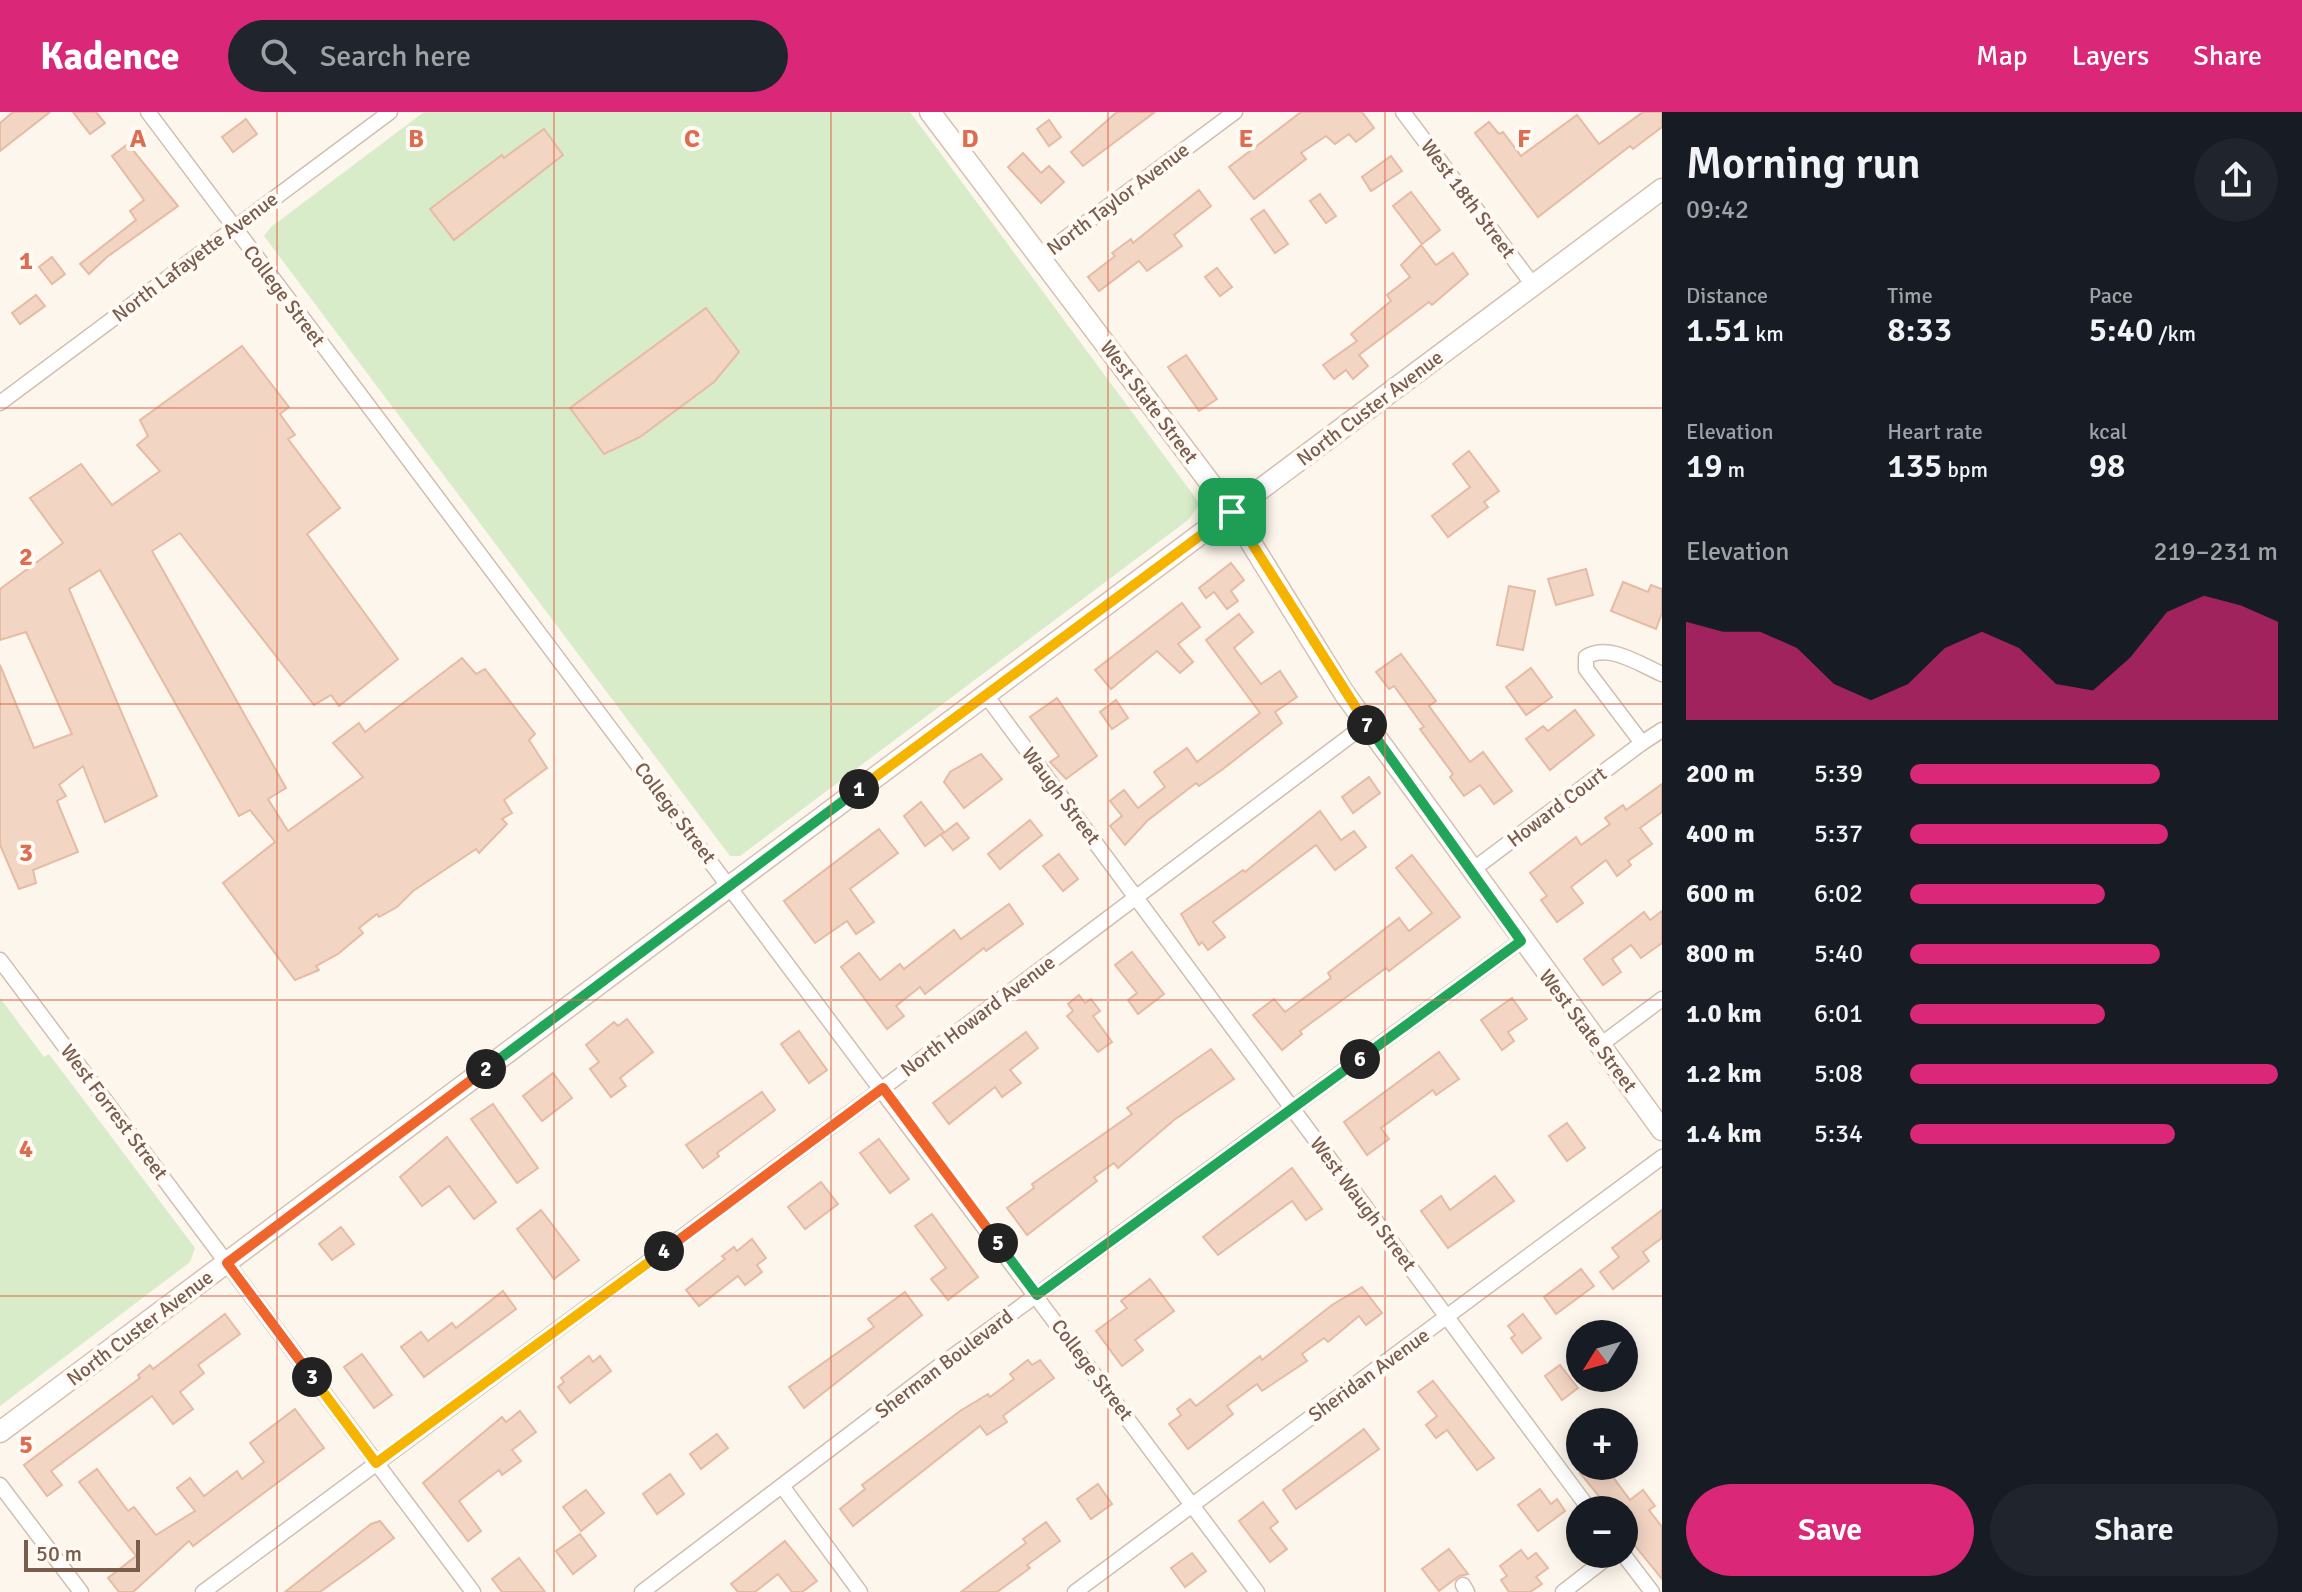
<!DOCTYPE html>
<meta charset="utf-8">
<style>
:root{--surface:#171b24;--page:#20242c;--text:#f1f3f6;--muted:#9ea1a6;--accent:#db2777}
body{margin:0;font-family:Signika,sans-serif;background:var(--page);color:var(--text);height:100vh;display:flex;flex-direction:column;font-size:30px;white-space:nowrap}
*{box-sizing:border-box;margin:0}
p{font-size:26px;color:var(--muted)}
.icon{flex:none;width:44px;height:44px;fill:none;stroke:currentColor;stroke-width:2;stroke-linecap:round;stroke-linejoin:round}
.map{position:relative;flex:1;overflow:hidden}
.drawer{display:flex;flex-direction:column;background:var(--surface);width:640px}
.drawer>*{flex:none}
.needle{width:52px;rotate:233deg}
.tools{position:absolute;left:1566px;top:1208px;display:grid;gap:16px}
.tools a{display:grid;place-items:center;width:72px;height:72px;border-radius:50%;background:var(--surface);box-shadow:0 4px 20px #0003;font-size:40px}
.scale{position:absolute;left:24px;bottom:20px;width:116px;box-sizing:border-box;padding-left:8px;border:4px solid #7a5c4d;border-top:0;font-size:22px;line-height:28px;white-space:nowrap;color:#7a5c4d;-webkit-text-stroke:6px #fffaf3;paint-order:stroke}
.pin{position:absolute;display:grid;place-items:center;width:68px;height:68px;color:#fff;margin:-34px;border-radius:16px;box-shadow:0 4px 12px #0006}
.km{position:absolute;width:40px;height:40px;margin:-20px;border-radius:50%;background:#222;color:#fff;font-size:22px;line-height:40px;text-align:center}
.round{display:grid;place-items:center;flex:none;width:84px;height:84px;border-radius:42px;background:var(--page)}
.overview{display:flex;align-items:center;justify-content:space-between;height:136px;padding:0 24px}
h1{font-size:44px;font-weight:600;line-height:60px}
.metrics{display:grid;grid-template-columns:repeat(3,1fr);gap:12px;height:136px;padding:8px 24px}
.metrics div{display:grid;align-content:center}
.metrics b{font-size:34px;font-weight:600}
.metrics small{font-size:22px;font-weight:400}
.metrics p{font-size:22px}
.chart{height:224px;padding:16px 24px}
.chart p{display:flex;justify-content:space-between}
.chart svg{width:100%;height:144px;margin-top:8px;fill:var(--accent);opacity:.7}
.cta{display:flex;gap:16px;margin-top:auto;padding:16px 24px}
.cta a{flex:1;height:92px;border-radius:48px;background:var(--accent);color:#fff;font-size:32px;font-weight:600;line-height:92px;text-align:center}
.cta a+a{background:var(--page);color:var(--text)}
ul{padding:0 24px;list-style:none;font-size:26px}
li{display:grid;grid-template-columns:128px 96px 1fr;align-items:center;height:60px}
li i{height:20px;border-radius:10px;background:var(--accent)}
header{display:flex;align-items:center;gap:48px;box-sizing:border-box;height:112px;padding:0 40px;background:var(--accent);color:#fff}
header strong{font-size:38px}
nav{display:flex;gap:44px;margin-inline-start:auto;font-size:28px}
.search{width:560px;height:72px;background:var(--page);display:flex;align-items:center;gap:20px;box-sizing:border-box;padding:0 28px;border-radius:44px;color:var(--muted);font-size:30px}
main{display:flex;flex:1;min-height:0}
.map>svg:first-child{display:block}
.green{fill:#d8ecc9}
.building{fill:#f3d5c3;stroke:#e6bba3;stroke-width:2}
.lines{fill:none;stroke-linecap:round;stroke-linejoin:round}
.street-casing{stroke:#d1beb0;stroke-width:17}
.secondary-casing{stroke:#d6c0b0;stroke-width:23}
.street{stroke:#fff;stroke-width:14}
.secondary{stroke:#fff;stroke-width:20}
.split-1-casing{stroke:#fff;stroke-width:16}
.split-2-casing{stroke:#fff;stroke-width:16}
.split-3-casing{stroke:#fff;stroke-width:16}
.split-4-casing{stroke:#fff;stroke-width:16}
.split-5-casing{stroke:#fff;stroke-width:16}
.split-6-casing{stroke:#fff;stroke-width:16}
.split-7-casing{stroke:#fff;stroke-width:16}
.split-8-casing{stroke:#fff;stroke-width:16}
.split-1{stroke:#f5b400;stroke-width:10}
.split-2{stroke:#22a559;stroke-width:10}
.split-3{stroke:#f0652b;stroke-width:10}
.split-4{stroke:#f5b400;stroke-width:10}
.split-5{stroke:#f0652b;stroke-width:10}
.split-6{stroke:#22a559;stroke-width:10}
.split-7{stroke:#22a559;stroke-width:10}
.split-8{stroke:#f5b400;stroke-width:10}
.grid{fill:none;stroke:#dc6d51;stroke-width:2;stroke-opacity:0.55}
.labels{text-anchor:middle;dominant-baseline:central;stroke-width:8;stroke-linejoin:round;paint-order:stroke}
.street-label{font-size:20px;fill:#7a5c4d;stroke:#fffaf3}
.grid-label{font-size:26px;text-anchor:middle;font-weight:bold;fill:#dc6d51;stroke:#fffaf3;stroke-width:8;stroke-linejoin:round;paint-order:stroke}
</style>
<header>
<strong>Kadence</strong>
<div class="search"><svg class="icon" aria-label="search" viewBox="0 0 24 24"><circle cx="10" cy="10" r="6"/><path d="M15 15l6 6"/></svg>Search here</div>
<nav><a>Map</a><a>Layers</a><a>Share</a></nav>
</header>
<main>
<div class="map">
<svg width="1662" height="1480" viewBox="0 0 1662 1480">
<rect width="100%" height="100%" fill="#fdf6ec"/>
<g class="green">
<polygon points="424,0 910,0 1200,392 1188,408 740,744 730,744 264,124 271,115"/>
<polygon points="0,886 44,945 49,942 195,1136 190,1150 0,1294"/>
</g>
<g class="building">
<polygon points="13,0 50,0 0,39 0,11"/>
<polygon points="73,0 96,0 105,11 90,22"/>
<polygon points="1117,0 1155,0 1083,54 1071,40"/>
<polygon points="1301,0 1362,0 1374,16 1356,30 1349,22 1335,32 1326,24 1301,41 1306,47 1254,87 1229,55"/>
<polygon points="1643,0 1662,0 1662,15 1633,37 1630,34 1538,105 1475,21 1489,10 1499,22 1503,20 1521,44 1577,3 1599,32"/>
<polygon points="246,7 257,22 233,40 222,25"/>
<polygon points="1049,8 1061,25 1049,34 1037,17"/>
<polygon points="544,17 563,43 454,128 430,97 502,43 504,46"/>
<polygon points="128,32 178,94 107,145 89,162 80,152 136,108 130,99 144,88 112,44"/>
<polygon points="1023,41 1041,61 1049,54 1064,70 1041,91 1008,55"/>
<polygon points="1391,44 1402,59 1371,79 1362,65"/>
<polygon points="1199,78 1211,94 1174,123 1182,134 1147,159 1139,149 1099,179 1088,165 1115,144 1112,141 1131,127 1133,131"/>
<polygon points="1411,80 1440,118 1422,132 1393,94"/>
<polygon points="1320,82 1336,104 1326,111 1310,89"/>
<polygon points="1264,98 1288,132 1275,141 1251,107"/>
<polygon points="1421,133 1436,153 1453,141 1468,162 1432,193 1429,190 1359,243 1368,254 1353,267 1346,258 1334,267 1323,253 1357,229 1351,222 1391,189 1387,183 1410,165 1401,153"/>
<polygon points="52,145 65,162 52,172 39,155"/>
<polygon points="1217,156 1232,175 1220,184 1205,165"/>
<polygon points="36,183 45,194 20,212 12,201"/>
<polygon points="706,196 739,240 714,270 640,325 604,342 570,296"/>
<polygon points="242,234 289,295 280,302 295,323 288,327 340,396 307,422 398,547 339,594 331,583 314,593 180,421 152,439 286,676 268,687 288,719 363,665 333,631 359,611 365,620 462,546 476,562 485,557 535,622 529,628 547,656 504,688 512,701 502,707 507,712 479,741 476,737 413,779 397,795 379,805 377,802 359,816 363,821 338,842 316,854 319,858 295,868 223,771 275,730 250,698 239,704 100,458 69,477 157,684 105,710 83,654 59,673 66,684 57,689 78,740 33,758 36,771 19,777 0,733 0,553 34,636 72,622 26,520 0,528 0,477 63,431 30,386 81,352 112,393 160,359 137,333 148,324 140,308"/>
<polygon points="1186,243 1217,287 1199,299 1168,255"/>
<polygon points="1469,339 1499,379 1484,390 1488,395 1448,425 1432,404 1470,375 1453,352"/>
<polygon points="1231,451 1244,468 1231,479 1238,489 1227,497 1214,480 1206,486 1199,476"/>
<polygon points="1586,457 1593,483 1556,493 1548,467"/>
<polygon points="1623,470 1648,480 1651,473 1662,477 1662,501 1656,517 1611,499"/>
<polygon points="1509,474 1535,479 1523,538 1497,533"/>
<polygon points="1182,491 1200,515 1178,532 1193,550 1180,561 1157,539 1111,577 1095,558"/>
<polygon points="1239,502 1253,520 1234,536 1261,572 1280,559 1297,585 1275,600 1282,611 1223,657 1199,674 1196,671 1147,709 1125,733 1110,714 1122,704 1110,689 1124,678 1138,696 1165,675 1154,660 1187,636 1197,650 1260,601 1206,528"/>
<polygon points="1401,542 1436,589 1429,594 1470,650 1483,640 1512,679 1494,692 1480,673 1464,684 1450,665 1453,662 1420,617 1424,615 1394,574 1389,577 1376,560"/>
<polygon points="1531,556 1552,585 1526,603 1506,575"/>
<polygon points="1057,586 1097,644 1066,667 1050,650 1059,644 1030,605"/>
<polygon points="1116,588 1128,606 1112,617 1100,600"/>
<polygon points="1575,598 1594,623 1550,658 1526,627 1543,614 1548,619"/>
<polygon points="981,642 1002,667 964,696 944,670 950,660"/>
<polygon points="1369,665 1380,681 1353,701 1342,685"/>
<polygon points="1662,672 1662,700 1640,716 1652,732 1628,749 1631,753 1617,764 1606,748 1571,775 1583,791 1557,810 1541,788 1547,784 1530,761 1576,725 1581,733 1610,712 1605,706 1623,693 1626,698"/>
<polygon points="921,690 944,720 925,734 904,704"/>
<polygon points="1320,699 1341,728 1354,719 1366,735 1335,758 1316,733 1213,810 1225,825 1208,838 1202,830 1199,833 1181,802 1243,758 1245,760"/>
<polygon points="1030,708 1042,723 1000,757 988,742"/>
<polygon points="957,711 969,726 953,738 941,723"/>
<polygon points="879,717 898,741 850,777 874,810 856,822 847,809 815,831 784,789"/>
<polygon points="1059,742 1078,767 1063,779 1043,754"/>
<polygon points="1412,743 1460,805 1389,859 1386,856 1300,919 1302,922 1282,938 1253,903 1274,887 1285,900 1331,866 1328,861 1399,806 1409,819 1432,801 1396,756"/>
<polygon points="1009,792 1023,812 986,839 984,836 925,882 920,875 896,894 904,904 887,917 841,855 859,841 880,868 900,852 904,857 954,818 961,827"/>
<polygon points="1662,799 1662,831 1641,846 1631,833 1612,847 1621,860 1603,873 1584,847 1644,800 1650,808"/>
<polygon points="1132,840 1164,882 1138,902 1128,888 1137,881 1115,853"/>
<polygon points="1079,883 1085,891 1091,887 1100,899 1093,904 1112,930 1098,940 1067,904 1073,899 1068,892"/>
<polygon points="1512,886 1527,907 1508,920 1514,929 1502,938 1481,908"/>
<polygon points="627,907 653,940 620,966 626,974 611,985 590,957 599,950 586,933 614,910 618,914"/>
<polygon points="799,919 827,958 809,971 781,932"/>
<polygon points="1026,920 1038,936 1010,958 1021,971 1002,985 995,975 949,1012 933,991"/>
<polygon points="1211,937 1234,967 1174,1008 1118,1056 1114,1051 1094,1065 1097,1069 1027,1123 1007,1096 1034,1076 1032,1072 1132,1002 1127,996"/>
<polygon points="1439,940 1459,967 1436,983 1433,978 1381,1016 1389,1027 1367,1043 1344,1010"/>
<polygon points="553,961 572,986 542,1009 523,984"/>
<polygon points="762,980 775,998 717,1041 719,1044 703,1056 686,1033"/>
<polygon points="493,992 538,1056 517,1071 471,1007"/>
<polygon points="1567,1011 1585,1036 1567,1049 1549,1024"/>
<polygon points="447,1025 496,1090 474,1107 449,1074 422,1094 400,1065"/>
<polygon points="879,1027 909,1067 890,1081 860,1041"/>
<polygon points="1292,1056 1322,1097 1306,1108 1292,1089 1218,1143 1203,1125"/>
<polygon points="1495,1064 1514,1089 1448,1136 1421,1099 1441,1084 1450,1098"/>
<polygon points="821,1070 838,1092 805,1117 788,1095"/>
<polygon points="541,1098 579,1148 554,1167 517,1117"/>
<polygon points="1662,1098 1662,1126 1643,1140 1649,1149 1613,1177 1600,1160 1619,1145 1612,1136"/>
<polygon points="932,1102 978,1165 948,1188 931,1167 946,1156 915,1114"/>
<polygon points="341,1115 354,1132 332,1148 319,1132"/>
<polygon points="752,1127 766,1146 757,1153 762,1160 745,1173 738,1164 699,1194 686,1178 725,1147 722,1144 734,1135 737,1139"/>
<polygon points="1581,1157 1594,1174 1556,1202 1544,1185"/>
<polygon points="1150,1167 1174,1199 1135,1228 1143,1238 1122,1254 1096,1219 1127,1196 1121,1189"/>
<polygon points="1362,1175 1382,1201 1366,1213 1359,1204 1328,1230 1324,1226 1302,1242 1307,1249 1262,1279 1257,1272 1227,1294 1233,1302 1188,1337 1169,1312 1181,1303 1177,1297 1190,1287 1196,1294 1260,1244 1262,1248 1332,1193"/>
<polygon points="503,1179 516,1197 424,1265 401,1235 421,1220 428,1229 452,1211 456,1216"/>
<polygon points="905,1180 922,1203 804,1296 789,1275 874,1215 868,1207"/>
<polygon points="225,1202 240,1222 198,1253 204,1261 180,1280 193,1297 173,1312 152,1284 51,1359 62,1373 47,1384 24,1353 140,1266 138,1263 150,1253 153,1257"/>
<polygon points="1523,1202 1541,1226 1522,1241 1511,1226 1515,1223 1508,1214"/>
<polygon points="362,1242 392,1283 374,1296 344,1255"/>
<polygon points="589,1244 593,1250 600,1244 611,1259 570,1291 558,1275 564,1270 561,1266"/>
<polygon points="1028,1248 1032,1253 1040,1248 1054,1266 1003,1304 1007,1310 987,1323 980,1314 853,1414 840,1397 865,1377 862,1373 960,1299 988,1282 990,1285 1014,1267 1010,1262"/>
<polygon points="1560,1253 1578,1276 1562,1288 1545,1264"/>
<polygon points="1433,1269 1494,1346 1477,1358 1447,1318 1436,1326 1426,1313 1437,1304 1418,1280"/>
<polygon points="295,1297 324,1336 193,1434 189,1429 133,1480 119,1480 108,1466 136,1444 79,1370 97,1357 128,1399 134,1395 156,1423 195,1399 177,1376 190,1366 204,1384 237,1359 242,1367 264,1350 250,1331"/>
<polygon points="520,1299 536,1320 512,1338 521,1349 502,1363 499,1358 459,1389 481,1419 468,1429 423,1371 502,1305 506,1310"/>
<polygon points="1364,1317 1379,1337 1296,1397 1283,1378"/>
<polygon points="717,1322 728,1336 701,1357 690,1342"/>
<polygon points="1590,1354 1628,1354 1613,1365 1630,1388 1643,1378 1655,1394 1649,1398 1662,1415 1662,1467 1627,1424 1624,1398 1610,1398 1580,1361"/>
<polygon points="670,1362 684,1382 657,1402 643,1382"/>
<polygon points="1098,1372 1112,1392 1091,1407 1077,1387"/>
<polygon points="1540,1377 1551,1392 1557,1387 1565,1399 1538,1419 1518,1393"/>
<polygon points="586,1378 604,1401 581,1419 563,1395"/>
<polygon points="1263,1390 1278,1410 1270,1416 1287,1437 1270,1450 1239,1409"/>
<polygon points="380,1409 394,1426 366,1447 320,1480 285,1480 371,1412"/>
<polygon points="1046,1410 1060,1429 1027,1453 1030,1456 997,1480 961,1480 1026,1431 1023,1427"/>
<polygon points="580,1422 596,1444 573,1462 556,1439"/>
<polygon points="785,1429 817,1469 802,1480 792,1480 778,1462 755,1480 738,1480 731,1472"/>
<polygon points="1449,1437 1468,1462 1459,1464 1439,1479 1422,1457"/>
<polygon points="1521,1438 1528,1447 1536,1441 1548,1456 1536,1465 1542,1472 1530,1480 1509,1480 1501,1468 1507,1464 1500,1454"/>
<polygon points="1192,1441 1206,1459 1185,1475 1171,1456"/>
<polygon points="519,1446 545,1480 502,1480 492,1467"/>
</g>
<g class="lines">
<defs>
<g id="street">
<path d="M148 0C517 494 889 985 1257 1480"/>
<polyline points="1403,0 1533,173"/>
<polyline points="1040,145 1235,0"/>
<polyline points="0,291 390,0"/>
<path d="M1662 562C1639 552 1609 531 1586 545V557L1642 631 1662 618"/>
<polyline points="985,582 1590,1398"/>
<polyline points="1471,759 1642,631"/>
<polyline points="0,848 473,1480"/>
<polyline points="1599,934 1662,887"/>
<polyline points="0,1373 81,1480"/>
<polyline points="782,1374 860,1480"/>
<polyline points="1623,1442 1652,1480"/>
<polyline points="1463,1473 1467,1480"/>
<polyline points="203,1480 883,976 1366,612"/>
<polyline points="642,1480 938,1255 1521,829"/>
<polyline points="1075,1480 1662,1045"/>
<polyline points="1563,1480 1612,1442"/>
</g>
<g id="secondary">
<polyline points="930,0 1232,400 1344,581 1662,1018"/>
<polyline points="0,1320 1662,77"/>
</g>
</defs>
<use href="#street" class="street-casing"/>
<use href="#secondary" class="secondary-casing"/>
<use href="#street" class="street"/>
<use href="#secondary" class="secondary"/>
</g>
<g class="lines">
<defs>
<polyline id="split-1" points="859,677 1232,400"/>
<polyline id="split-2" points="486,957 859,677"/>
<polyline id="split-3" points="312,1265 227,1151 486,957"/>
<polyline id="split-4" points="312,1265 376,1351 664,1139"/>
<polyline id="split-5" points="664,1139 883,976 998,1131"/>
<polyline id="split-6" points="998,1131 1037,1183 1360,947"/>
<polyline id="split-7" points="1360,947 1521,829 1367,613"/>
<polyline id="split-8" points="1232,400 1367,613"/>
</defs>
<use href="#split-1" class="split-1-casing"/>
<use href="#split-2" class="split-2-casing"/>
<use href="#split-3" class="split-3-casing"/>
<use href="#split-4" class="split-4-casing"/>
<use href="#split-5" class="split-5-casing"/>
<use href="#split-6" class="split-6-casing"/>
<use href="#split-7" class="split-7-casing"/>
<use href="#split-8" class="split-8-casing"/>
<use href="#split-1" class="split-1"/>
<use href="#split-2" class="split-2"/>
<use href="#split-3" class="split-3"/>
<use href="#split-4" class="split-4"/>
<use href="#split-5" class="split-5"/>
<use href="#split-6" class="split-6"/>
<use href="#split-7" class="split-7"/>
<use href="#split-8" class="split-8"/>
</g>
<path class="grid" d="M277 0V1480M554 0V1480M831 0V1480M1108 0V1480M1385 0V1480M0 296H1662M0 592H1662M0 888H1662M0 1184H1662"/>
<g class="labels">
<g class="street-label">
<text transform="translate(1118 87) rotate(-37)">North Taylor Avenue</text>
<text transform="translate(1468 87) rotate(53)">West 18th Street</text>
<text transform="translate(195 145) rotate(-37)">North Lafayette Avenue</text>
<text transform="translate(284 184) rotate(53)">College Street</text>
<text transform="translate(1149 290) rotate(53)">West State Street</text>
<text transform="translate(1370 296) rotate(-37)">North Custer Avenue</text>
<text transform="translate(1061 684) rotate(53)">Waugh Street</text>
<text transform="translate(1557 695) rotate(-37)">Howard Court</text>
<text transform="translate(675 701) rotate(53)">College Street</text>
<text transform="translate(978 904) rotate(-37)">North Howard Avenue</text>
<text transform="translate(1588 919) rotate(53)">West State Street</text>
<text transform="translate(114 1000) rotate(53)">West Forrest Street</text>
<text transform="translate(1363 1092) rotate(53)">West Waugh Street</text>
<text transform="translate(140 1216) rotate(-37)">North Custer Avenue</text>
<text transform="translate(944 1252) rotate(-37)">Sherman Boulevard</text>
<text transform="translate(1092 1258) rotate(53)">College Street</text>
<text transform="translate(1369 1263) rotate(-36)">Sheridan Avenue</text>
</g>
</g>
<g class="grid-label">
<text x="138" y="35">A</text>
<text x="416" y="35">B</text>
<text x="692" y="35">C</text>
<text x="970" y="35">D</text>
<text x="1246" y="35">E</text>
<text x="1524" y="35">F</text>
<text x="26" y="157">1</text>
<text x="26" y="453">2</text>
<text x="26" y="749">3</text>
<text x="26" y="1045">4</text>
<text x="26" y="1341">5</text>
</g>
</svg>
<div class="tools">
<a><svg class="needle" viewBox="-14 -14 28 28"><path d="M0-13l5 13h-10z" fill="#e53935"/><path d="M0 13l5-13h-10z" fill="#9ea1a6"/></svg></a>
<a>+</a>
<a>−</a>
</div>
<div class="scale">50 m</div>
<div class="pin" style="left:1232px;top:400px;background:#1e9e55"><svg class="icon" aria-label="arrive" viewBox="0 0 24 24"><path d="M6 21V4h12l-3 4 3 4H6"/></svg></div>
<b class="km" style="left:859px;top:677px">1</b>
<b class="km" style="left:486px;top:957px">2</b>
<b class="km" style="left:312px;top:1265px">3</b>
<b class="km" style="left:664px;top:1139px">4</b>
<b class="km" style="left:998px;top:1131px">5</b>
<b class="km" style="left:1360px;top:947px">6</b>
<b class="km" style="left:1367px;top:613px">7</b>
</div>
<section class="drawer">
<div class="overview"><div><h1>Morning run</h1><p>09:42</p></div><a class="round"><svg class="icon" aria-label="share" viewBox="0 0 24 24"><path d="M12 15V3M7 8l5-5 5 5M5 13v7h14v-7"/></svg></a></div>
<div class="metrics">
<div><p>Distance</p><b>1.51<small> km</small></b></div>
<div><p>Time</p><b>8:33</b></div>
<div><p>Pace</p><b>5:40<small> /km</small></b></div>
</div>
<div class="metrics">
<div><p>Elevation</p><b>19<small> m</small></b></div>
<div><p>Heart rate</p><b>135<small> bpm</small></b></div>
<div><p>kcal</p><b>98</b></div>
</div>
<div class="chart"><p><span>Elevation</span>219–231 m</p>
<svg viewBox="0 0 160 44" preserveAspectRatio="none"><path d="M0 44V14L10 17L20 17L30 22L40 33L50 38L60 33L70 22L80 17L90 22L100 33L110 35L120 25L130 11L140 6L150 9L160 14V44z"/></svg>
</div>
<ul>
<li><b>200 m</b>5:39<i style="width:68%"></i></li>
<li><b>400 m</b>5:37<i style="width:70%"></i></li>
<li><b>600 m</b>6:02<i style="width:53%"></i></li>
<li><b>800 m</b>5:40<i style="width:68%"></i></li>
<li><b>1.0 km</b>6:01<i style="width:53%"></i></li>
<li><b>1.2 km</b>5:08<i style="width:100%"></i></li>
<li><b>1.4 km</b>5:34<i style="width:72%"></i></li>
</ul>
<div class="cta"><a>Save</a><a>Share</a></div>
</section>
</main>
